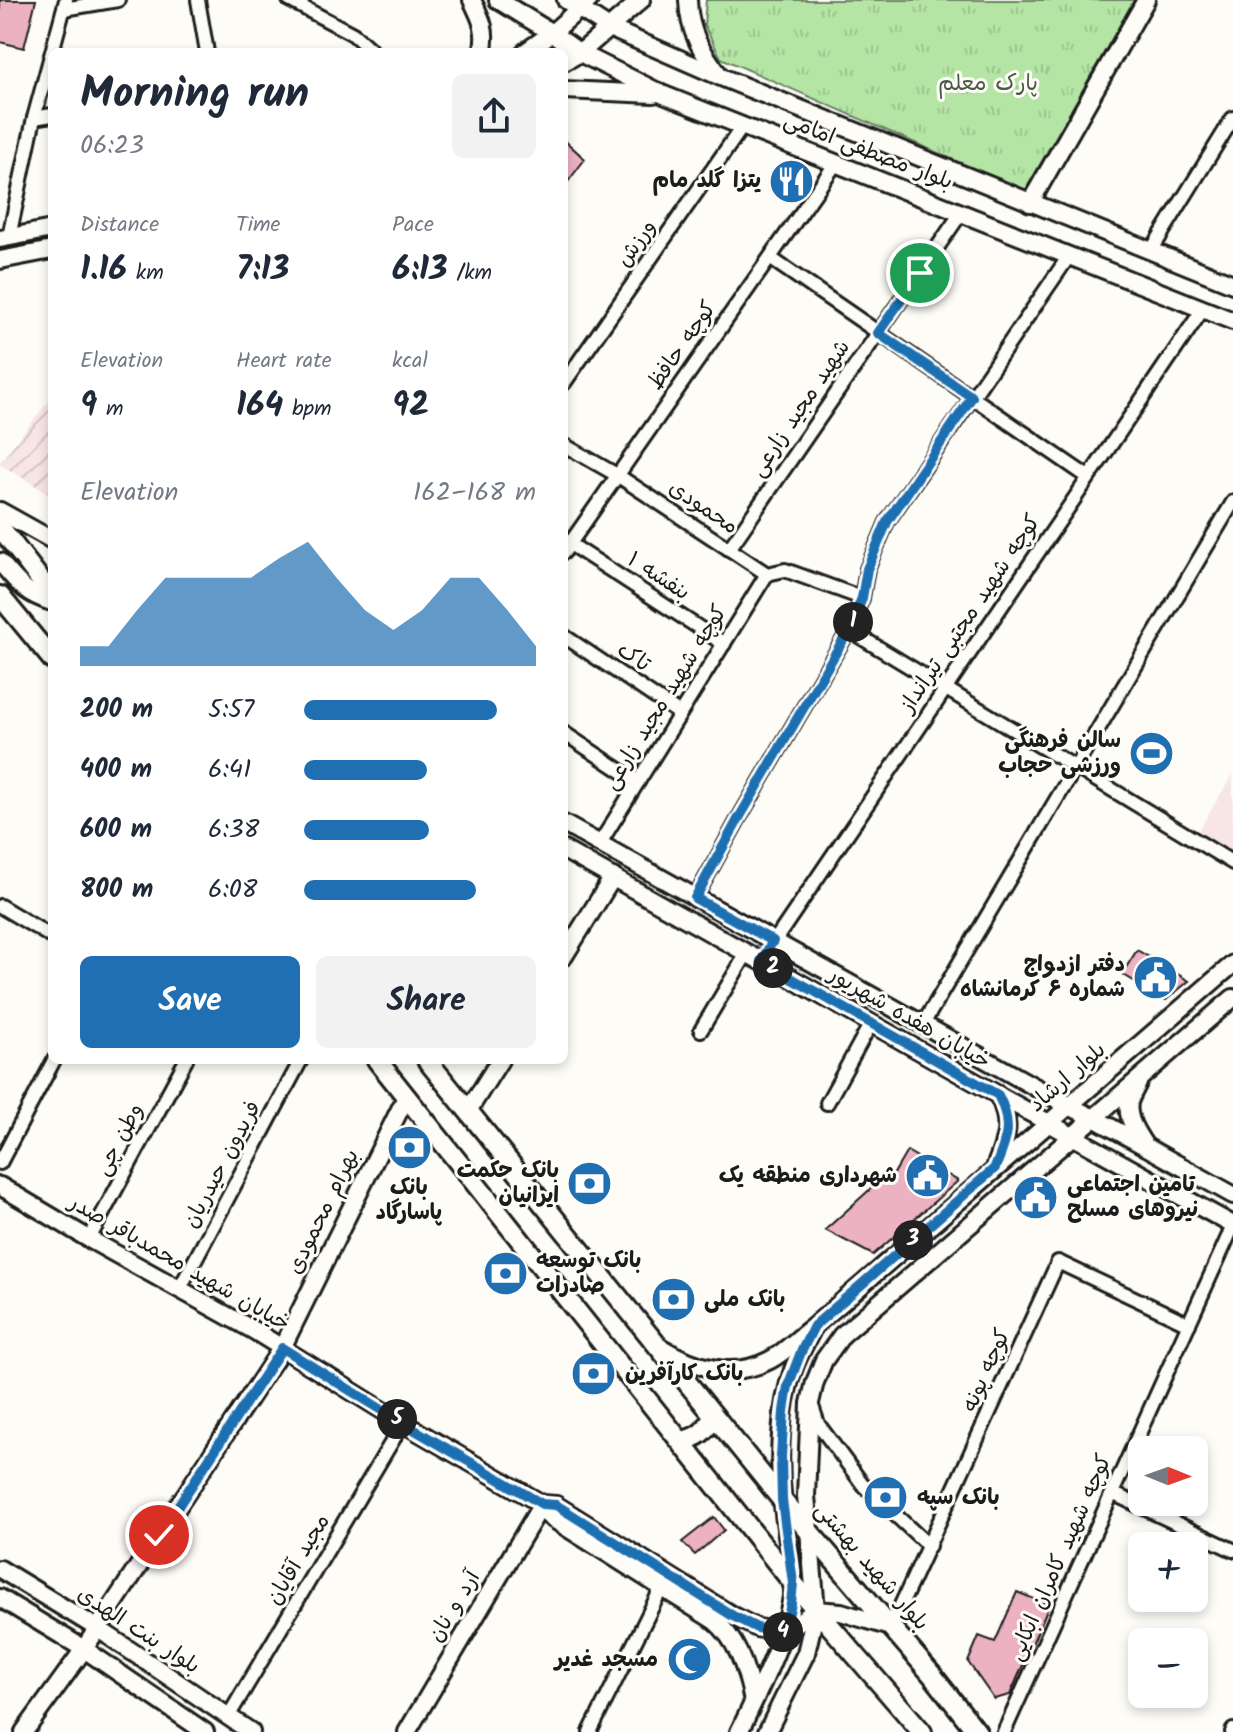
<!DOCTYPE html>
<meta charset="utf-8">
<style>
:root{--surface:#fff;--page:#f2f2f3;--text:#1f2937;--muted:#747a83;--accent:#1f6fb2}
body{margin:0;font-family:Kalam,"Playpen Sans Arabic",sans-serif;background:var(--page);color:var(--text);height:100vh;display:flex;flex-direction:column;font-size:30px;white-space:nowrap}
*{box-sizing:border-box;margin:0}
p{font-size:26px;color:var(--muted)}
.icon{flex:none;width:44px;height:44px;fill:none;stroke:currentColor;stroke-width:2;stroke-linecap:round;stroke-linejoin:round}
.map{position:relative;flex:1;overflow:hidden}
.details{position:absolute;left:48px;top:48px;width:520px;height:1016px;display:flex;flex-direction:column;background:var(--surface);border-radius:12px;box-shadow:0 4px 12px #0003}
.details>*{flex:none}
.needle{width:52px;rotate:91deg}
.buttons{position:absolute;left:1128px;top:1436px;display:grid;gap:16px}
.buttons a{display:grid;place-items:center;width:80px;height:80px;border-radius:12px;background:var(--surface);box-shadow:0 4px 12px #0003;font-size:40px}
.pin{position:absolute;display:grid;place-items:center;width:68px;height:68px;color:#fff;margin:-34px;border:4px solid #fff;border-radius:50%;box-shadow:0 2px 8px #0007}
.km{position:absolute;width:40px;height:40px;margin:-20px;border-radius:50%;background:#222;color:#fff;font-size:22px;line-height:40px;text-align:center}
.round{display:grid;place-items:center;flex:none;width:84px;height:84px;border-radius:12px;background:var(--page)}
.summary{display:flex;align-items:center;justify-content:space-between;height:136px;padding:0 32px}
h1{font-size:44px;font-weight:700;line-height:60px}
.stats{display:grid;grid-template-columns:repeat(3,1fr);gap:12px;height:136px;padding:8px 32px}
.stats div{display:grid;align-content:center}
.stats b{font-size:34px;font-weight:700}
.stats small{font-size:22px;font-weight:400}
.stats p{font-size:22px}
.chart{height:224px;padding:16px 32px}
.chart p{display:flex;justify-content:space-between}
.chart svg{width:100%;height:144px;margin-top:8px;fill:var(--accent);opacity:.7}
.button{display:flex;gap:16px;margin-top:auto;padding:16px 32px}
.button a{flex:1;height:92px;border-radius:12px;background:var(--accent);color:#fff;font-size:32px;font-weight:700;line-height:92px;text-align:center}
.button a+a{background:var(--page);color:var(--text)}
ul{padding:0 32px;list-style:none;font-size:26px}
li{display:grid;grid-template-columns:128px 96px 1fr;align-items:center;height:60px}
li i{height:20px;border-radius:10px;background:var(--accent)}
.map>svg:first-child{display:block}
.built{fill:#f8e6e7}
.industrial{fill:url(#industrial-furrows)}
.park{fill:url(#park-tufts);stroke:#688060;stroke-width:2}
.building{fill:#ecb2c3;stroke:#1c1c1c;stroke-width:2}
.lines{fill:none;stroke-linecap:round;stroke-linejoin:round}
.street-casing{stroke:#1c1c1c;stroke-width:18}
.secondary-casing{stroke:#1c1c1c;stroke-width:22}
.primary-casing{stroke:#1c1c1c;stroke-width:24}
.street{stroke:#fdfcf7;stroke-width:12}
.secondary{stroke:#fdfcf7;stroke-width:16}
.primary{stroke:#fdfcf7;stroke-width:18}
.route-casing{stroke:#fff;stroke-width:16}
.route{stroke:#1f6fb2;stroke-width:10}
.labels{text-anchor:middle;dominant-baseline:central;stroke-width:6;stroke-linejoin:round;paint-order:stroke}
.park-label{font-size:22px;fill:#4a5845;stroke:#fdfcf7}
.street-label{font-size:22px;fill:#1c1c1c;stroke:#fdfcf7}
.poi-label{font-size:22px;font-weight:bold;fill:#1c1c1c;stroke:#fdfcf7;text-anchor:end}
</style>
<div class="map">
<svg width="1233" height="1732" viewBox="0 0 1233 1732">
<defs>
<pattern id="industrial-furrows" width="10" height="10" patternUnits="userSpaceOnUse" patternTransform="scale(2)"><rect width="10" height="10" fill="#f8e6e7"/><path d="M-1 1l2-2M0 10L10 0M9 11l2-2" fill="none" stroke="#d4c5c6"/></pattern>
<pattern id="park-tufts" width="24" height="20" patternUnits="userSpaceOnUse" patternTransform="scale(2)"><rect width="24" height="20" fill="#b5e5a5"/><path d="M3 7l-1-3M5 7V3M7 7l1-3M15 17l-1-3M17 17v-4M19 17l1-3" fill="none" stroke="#9bc48d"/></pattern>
</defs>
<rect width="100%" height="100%" fill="#fdfcf7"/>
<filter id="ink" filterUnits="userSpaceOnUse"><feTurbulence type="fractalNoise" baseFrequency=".0125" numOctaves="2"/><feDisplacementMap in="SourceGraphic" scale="16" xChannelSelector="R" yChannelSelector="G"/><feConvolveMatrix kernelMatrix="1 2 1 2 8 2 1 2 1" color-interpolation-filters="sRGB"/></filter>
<g filter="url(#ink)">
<polygon class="built" points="1233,774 1233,855 1197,833"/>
<polygon class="industrial" points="52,397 52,496 0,464 0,462"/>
<polygon class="park" points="706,0 1134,0 1025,191 721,58 704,25"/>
<g class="building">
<polygon points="0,0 36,0 24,48 0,42"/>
<polygon points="564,140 585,159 564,187"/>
<polygon points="1137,950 1189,981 1166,1000 1122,974"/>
<polygon points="907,1151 958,1181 873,1255 825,1230 887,1174 892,1177"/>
<polygon points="714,1517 724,1530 695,1555 682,1542"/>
<polygon points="1017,1592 1049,1605 1010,1695 994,1699 968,1662 979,1636 995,1642"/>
</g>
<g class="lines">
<defs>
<g id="street">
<polyline points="198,0 207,52"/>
<polyline points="289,0 353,34 373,52"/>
<polyline points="64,9 118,0"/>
<polyline points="34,118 52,115"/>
<polyline points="9,237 34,118 66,0"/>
<polyline points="1151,251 1233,118"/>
<polyline points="770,258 1088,477"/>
<polyline points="564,383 742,127"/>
<polyline points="564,445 617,475 767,574"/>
<polyline points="564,540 724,644"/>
<polyline points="729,549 961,213"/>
<polyline points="564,552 836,163"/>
<polyline points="767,574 785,570 862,598"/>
<polyline points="849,630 1233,863"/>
<polyline points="564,636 680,714"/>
<polyline points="564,733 638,782"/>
<polyline points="600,843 767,574"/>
<polyline points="695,898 739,818 849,630 862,598 867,569 887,522 1069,256"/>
<polyline points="0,906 52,937"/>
<polyline points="761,961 1203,309"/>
<polyline points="923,1024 1233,502"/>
<polyline points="701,1030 747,953"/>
<polyline points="827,1103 871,1023"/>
<polyline points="0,1163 54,1060"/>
<polyline points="89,1239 186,1060"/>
<polyline points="180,1288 301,1060"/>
<polyline points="812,1406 818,1424 864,1486 929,1546"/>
<polyline points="1112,1493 1233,1550"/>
<polyline points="891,1627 1058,1262 1189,1324"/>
<polyline points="228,1717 403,1423"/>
<polyline points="590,1732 662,1587"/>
<polyline points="1004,1732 1233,1226"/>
<polyline points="1232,1732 1233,1730"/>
</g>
<g id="secondary">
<path d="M472 0C481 18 488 32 482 52"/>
<polyline points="498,0 552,33 580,53 664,95 1233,321"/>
<polyline points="566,0 609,28 721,77 1233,284"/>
<path d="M688 0C689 33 701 50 720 76"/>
<polyline points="525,52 552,33 589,0"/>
<polyline points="564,62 580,53 641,0"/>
<polyline points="564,90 654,94"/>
<polyline points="1030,203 1146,0"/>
<polyline points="0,239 52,229"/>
<polyline points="0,260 52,250"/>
<polyline points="0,511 52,540"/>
<path d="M0 562C18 583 25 594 52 602"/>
<polyline points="564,824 1069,1106 1094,1118 1233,1195"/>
<polyline points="564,850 998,1095 1233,1225"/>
<polyline points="564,956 613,877"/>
<path d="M1138 1083C1135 1089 1131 1096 1129 1102 1126 1118 1137 1134 1145 1146"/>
<polyline points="468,1111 500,1060"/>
<path d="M996 1165C1007 1138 1012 1122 998 1095"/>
<path d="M0 1186 89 1239 253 1330 403 1423 542 1504 550 1517 715 1621C738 1640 748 1673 753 1702"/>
<path d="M662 1348C695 1368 734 1379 770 1360 784 1353 797 1339 810 1329"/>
<polyline points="542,1504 556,1505 733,1616 757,1628 784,1632"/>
<polyline points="0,1569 97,1628 251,1732"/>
<polyline points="0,1598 84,1649 205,1732"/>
<polyline points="784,1632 816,1610 841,1612 891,1627"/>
<polyline points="24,1732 84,1649 282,1348 406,1097"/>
<polyline points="407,1732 542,1504"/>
<path d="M739 1732C758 1692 793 1626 793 1583 792 1557 785 1530 783 1504 778 1463 779 1409 793 1370 798 1355 807 1340 814 1326L1233 964"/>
<polyline points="767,1732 806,1653 816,1610 806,1496 810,1403 815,1382 824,1360 842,1335 1233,998"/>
</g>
<g id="primary">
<polyline points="0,527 52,595"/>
<polyline points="0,596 52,659"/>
<polyline points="377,1060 793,1583 922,1732"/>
<polyline points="427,1060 782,1500 933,1676 977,1732"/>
<path d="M681 1441C698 1438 706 1431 714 1416"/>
</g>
</defs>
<use href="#street" class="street-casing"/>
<use href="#secondary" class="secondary-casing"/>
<use href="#primary" class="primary-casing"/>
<use href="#street" class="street"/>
<use href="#secondary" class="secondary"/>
<use href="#primary" class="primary"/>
</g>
</g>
<g class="lines" filter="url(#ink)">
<defs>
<path id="route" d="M159 1535 282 1348 403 1423 542 1504 556 1505 733 1616 757 1628 784 1632 791 1604 793 1583 782 1500 781 1456 784 1411 788 1386 801 1352 814 1326 995 1168C1007 1140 1013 1124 998 1095L761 961 773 941 695 898 739 818 849 630 862 598 867 569 887 522 972 397 878 333 920 273"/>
</defs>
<use href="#route" class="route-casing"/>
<use href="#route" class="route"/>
</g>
<defs>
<symbol id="restaurant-disc" viewBox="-11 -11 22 22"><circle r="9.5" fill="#1f6fb2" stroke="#fdfcf7"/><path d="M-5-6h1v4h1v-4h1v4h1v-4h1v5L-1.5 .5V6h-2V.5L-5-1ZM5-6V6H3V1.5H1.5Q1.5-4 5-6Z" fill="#fff"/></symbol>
<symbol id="stadium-disc" viewBox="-11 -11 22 22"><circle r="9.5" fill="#1f6fb2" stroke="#fdfcf7"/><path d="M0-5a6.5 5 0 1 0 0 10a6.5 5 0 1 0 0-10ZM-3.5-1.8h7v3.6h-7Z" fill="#fff"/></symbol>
<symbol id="civic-disc" viewBox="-11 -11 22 22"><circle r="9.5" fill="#1f6fb2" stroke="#fdfcf7"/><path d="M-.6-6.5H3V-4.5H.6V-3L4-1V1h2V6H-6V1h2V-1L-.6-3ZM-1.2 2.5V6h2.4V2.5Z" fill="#fff"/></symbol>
<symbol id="bank-disc" viewBox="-11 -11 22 22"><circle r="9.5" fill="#1f6fb2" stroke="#fdfcf7"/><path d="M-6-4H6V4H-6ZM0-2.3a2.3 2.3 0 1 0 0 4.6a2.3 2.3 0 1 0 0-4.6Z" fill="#fff"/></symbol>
<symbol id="mosque-disc" viewBox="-11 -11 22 22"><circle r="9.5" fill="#1f6fb2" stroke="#fdfcf7"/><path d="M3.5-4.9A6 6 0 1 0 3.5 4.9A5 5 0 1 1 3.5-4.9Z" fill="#fff"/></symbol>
</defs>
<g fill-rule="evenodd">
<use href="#restaurant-disc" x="766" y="156" width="51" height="51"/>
<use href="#stadium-disc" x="1126" y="728" width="51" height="51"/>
<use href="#civic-disc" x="1130" y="952" width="51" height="51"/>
<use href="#bank-disc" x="384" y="1122" width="51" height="51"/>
<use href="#civic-disc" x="902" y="1150" width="51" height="51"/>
<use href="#bank-disc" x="564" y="1158" width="51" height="51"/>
<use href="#civic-disc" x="1010" y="1172" width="51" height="51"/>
<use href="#bank-disc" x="480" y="1248" width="51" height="51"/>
<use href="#bank-disc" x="648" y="1274" width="51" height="51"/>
<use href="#bank-disc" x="568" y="1348" width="51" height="51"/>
<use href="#bank-disc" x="860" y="1472" width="51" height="51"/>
<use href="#mosque-disc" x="664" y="1634" width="51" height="51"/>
</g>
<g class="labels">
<g class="park-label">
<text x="988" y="84">پارک معلم</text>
</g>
<g class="street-label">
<text transform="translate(868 152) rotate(21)">بلوار مصطفی امامی</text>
<text transform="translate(637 244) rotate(-55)">ورزش</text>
<text transform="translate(683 346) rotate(-55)">کوچه حافظ</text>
<text transform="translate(801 409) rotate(-56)">شهید مجید زارعی</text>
<text transform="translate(703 508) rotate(34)">محمودی</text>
<text transform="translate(658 577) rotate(33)">بنفشه ۱</text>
<text transform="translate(971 614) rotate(-56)">کوچه شهید مجتبی تیرانداز</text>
<text transform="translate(633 658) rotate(34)">تاک</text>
<text transform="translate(666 698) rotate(-58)">کوچه شهید مجید زارعی</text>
<text transform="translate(909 1019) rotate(30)">خیابان هفده شهریور</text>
<text transform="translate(1068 1078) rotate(-41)">بلوار ارشاد</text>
<text transform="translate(120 1140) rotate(-62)">وطن چی</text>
<text transform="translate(223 1165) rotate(-62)">فریدون حیدریان</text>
<text transform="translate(324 1212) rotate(-64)">بهرام محمودی</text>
<text transform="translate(179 1264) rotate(30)">خیابان شهید محمدباقر صدر</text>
<text transform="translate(987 1371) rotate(-66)">کوچه پونه</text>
<text transform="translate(1061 1558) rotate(-66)">کوچه شهید کامران ابکایی</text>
<text transform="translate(299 1560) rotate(-59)">مجید آقایان</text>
<text transform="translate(871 1567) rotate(49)">بلوار شهید بهشتی</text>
<text transform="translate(455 1607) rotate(-59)">آرد و نان</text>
<text transform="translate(138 1631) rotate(33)">بلوار بنت الهدی</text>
</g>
<g class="poi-label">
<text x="761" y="181">یتزا گلد مام</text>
<text x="1121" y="741">سالن فرهنگی<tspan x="1121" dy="25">ورزشی حجاب</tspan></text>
<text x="1125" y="965">دفتر ازدواج<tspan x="1125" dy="25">شماره ۶ کرمانشاه</tspan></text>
<text x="559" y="1171">بانک حکمت<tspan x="559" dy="25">ایرانیان</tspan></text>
<text x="897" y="1176">شهرداری منطقه یک</text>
<text x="1067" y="1185" text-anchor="start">تامین اجتماعی<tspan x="1067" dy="25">نیروهای مسلح</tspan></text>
<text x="409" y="1188" text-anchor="middle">بانک<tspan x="409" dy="25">پاسارگاد</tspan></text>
<text x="536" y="1261" text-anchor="start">بانک توسعه<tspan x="536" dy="25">صادرات</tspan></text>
<text x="704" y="1300" text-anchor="start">بانک ملی</text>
<text x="625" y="1374" text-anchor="start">بانک کارآفرین</text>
<text x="917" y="1498" text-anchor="start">بانک سپه</text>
<text x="658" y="1660">مسجد غدیر</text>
</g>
</g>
</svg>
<div class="buttons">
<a><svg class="needle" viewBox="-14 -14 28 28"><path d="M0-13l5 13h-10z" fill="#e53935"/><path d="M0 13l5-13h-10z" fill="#747a83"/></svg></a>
<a>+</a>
<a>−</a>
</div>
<div class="pin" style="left:920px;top:273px;background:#1e9e55"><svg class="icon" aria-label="arrive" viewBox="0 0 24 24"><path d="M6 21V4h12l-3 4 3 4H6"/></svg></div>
<div class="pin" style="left:159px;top:1535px;background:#d93025"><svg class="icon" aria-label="check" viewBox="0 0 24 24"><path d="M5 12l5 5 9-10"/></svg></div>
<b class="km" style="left:853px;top:622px">1</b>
<b class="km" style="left:773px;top:968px">2</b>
<b class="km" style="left:913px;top:1240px">3</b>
<b class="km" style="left:783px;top:1632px">4</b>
<b class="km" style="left:397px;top:1419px">5</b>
<section class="details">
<div class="summary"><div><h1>Morning run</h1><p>06:23</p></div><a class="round"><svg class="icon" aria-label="share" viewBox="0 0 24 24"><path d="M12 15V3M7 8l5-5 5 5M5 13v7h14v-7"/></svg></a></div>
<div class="stats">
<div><p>Distance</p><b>1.16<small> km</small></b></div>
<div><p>Time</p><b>7:13</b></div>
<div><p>Pace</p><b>6:13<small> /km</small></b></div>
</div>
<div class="stats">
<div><p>Elevation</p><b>9<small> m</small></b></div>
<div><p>Heart rate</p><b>164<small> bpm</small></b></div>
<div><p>kcal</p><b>92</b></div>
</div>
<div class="chart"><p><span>Elevation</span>162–168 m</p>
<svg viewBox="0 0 160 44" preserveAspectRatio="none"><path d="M0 44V38L10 38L20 27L30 17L40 17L50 17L60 17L70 11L80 6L90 17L100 27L110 33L120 27L130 17L140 17L150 27L160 38V44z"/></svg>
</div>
<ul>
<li><b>200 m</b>5:57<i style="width:83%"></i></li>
<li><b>400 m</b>6:41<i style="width:53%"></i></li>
<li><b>600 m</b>6:38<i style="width:54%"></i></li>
<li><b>800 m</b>6:08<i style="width:74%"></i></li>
</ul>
<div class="button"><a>Save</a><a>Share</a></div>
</section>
</div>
